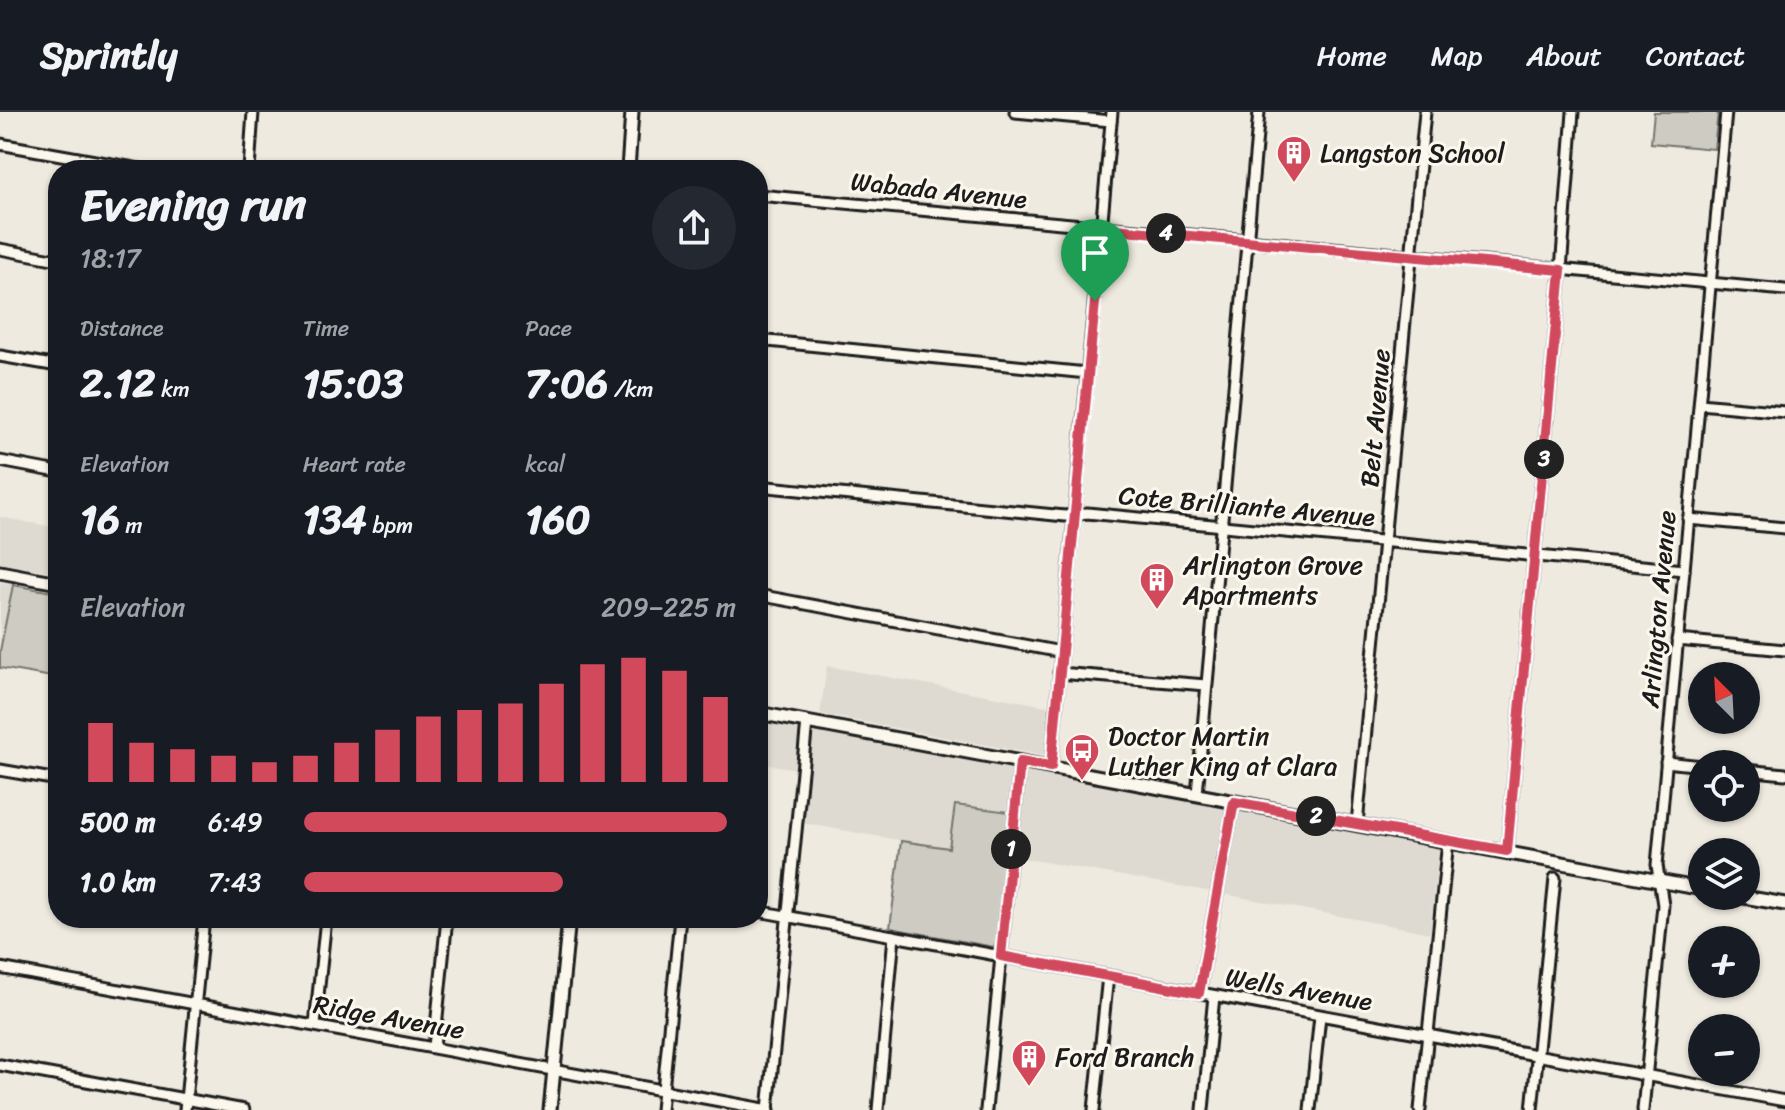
<!DOCTYPE html>
<meta charset="utf-8">
<style>
:root{--surface:#171b24;--page:#242831;--text:#f1f3f6;--muted:#9ea1a6;--line:#363941;--accent:#d1495b}
body{margin:0;font-family:Sriracha,sans-serif;background:var(--page);color:var(--text);height:100vh;display:flex;flex-direction:column;font-size:30px;white-space:nowrap}
*{box-sizing:border-box;margin:0}
p{font-size:26px;color:var(--muted)}
.icon{flex:none;width:44px;height:44px;fill:none;stroke:currentColor;stroke-width:2;stroke-linecap:round;stroke-linejoin:round}
.map{position:relative;flex:1;overflow:hidden}
.drawer{position:absolute;left:48px;top:48px;width:720px;height:768px;display:flex;flex-direction:column;background:var(--surface);border-radius:32px;box-shadow:0 2px 6px #0004}
.drawer>*{flex:none}
.needle{width:52px;rotate:336deg}
.fabs{position:absolute;left:1688px;top:550px;display:grid;gap:16px}
.fabs a{display:grid;place-items:center;width:72px;height:72px;border-radius:50%;background:var(--surface);box-shadow:0 2px 6px #0004;font-size:40px}
.pin{position:absolute;display:grid;place-items:center;width:68px;height:68px;color:#fff;margin:-82px -34px;border-radius:50% 50% 50% 0;rotate:-45deg;box-shadow:0 0 8px #0007}
.pin .icon{rotate:45deg}
.km{position:absolute;width:40px;height:40px;margin:-20px;border-radius:50%;background:#222;color:#fff;font-size:22px;line-height:40px;text-align:center}
.round{display:grid;place-items:center;flex:none;width:84px;height:84px;border-radius:42px;background:var(--page)}
.head{display:flex;align-items:center;justify-content:space-between;height:136px;padding:0 32px}
h1{font-size:44px;font-weight:700;line-height:60px}
.stats{display:grid;grid-template-columns:repeat(3,1fr);gap:12px;height:136px;padding:8px 32px}
.stats div{display:grid;align-content:center}
.stats b{font-size:40px;font-weight:700}
.stats small{font-size:22px;font-weight:400}
.stats p{font-size:22px}
.chart{height:224px;padding:16px 32px}
.chart p{display:flex;justify-content:space-between}
.chart svg{width:100%;height:144px;margin-top:8px;stroke:var(--accent);stroke-width:6}
ul{padding:0 32px;list-style:none;font-size:26px}
li{display:grid;grid-template-columns:128px 96px 1fr;align-items:center;height:60px}
li i{height:20px;border-radius:10px;background:var(--accent)}
header{display:flex;align-items:center;gap:48px;box-sizing:border-box;height:112px;padding:0 40px;background:var(--surface);border-bottom:2px solid var(--line)}
header strong{font-size:38px}
nav{display:flex;gap:44px;margin-inline-start:auto;font-size:28px}
.map>svg:first-child{display:block}
.built{fill:#dedad1}
.green{fill:#ceccc2;stroke:#75746f;stroke-width:2}
.lines{fill:none;stroke-linecap:round;stroke-linejoin:round}
.minor-casing{stroke:#1c1c1c;stroke-width:15}
.major-casing{stroke:#1c1c1c;stroke-width:17}
.minor{stroke:#fbf7ec;stroke-width:9}
.major{stroke:#fbf7ec;stroke-width:11}
.route-casing{stroke:#fff;stroke-width:16}
.route{stroke:#d1495b;stroke-width:10}
.labels{text-anchor:middle;dominant-baseline:central;stroke-width:6;stroke-linejoin:round;paint-order:stroke}
.poi-label{font-size:26px;fill:#1c1c1c;stroke:#fbf7ec;text-anchor:start}
.street-label{font-size:26px;fill:#1c1c1c;stroke:#fbf7ec}
</style>
<header>
<strong>Sprintly</strong>
<nav><a>Home</a><a>Map</a><a>About</a><a>Contact</a></nav>
</header>
<div class="map">
<svg width="1785" height="998" viewBox="0 0 1785 998">
<rect width="100%" height="100%" fill="#eeeadf"/>
<filter id="ink" filterUnits="userSpaceOnUse"><feTurbulence type="fractalNoise" baseFrequency=".0125" numOctaves="2"/><feDisplacementMap in="SourceGraphic" scale="16" xChannelSelector="R" yChannelSelector="G"/><feConvolveMatrix kernelMatrix="1 2 1 2 8 2 1 2 1" color-interpolation-filters="sRGB"/></filter>
<g filter="url(#ink)">
<g class="built">
<polygon points="0,405 58,416 58,461 0,451"/>
<polygon points="0,470 13,473 0,539"/>
<polygon points="827,554 1052,595 1047,641 1040,643 820,602"/>
<polygon points="758,609 798,617 800,625 797,657 758,651"/>
<polygon points="817,620 1009,657 1013,664 1010,700 956,694 949,737 802,711 811,623"/>
<polygon points="1027,659 1224,697 1227,700 1212,780 1016,745 1025,662"/>
<polygon points="1244,698 1439,736 1430,821 1223,782 1238,702"/>
</g>
<g class="green">
<polygon points="1654,0 1718,0 1714,37 1651,31"/>
<polygon points="13,473 58,481 58,566 0,556 0,539"/>
<polygon points="955,693 1010,700 996,831 994,835 890,816 901,729 949,736"/>
</g>
<g class="lines">
<defs>
<g id="minor">
<polyline points="1015,0 1111,9"/>
<polyline points="0,32 145,58"/>
<polyline points="249,58 253,0"/>
<polyline points="758,83 1785,178"/>
<polyline points="0,137 58,148"/>
<polyline points="758,228 1087,261"/>
<polyline points="0,244 58,254"/>
<polyline points="1700,292 1785,300"/>
<polyline points="0,349 58,360"/>
<polyline points="758,374 1065,404 1087,401 1684,458"/>
<polyline points="1688,407 1785,416"/>
<polyline points="758,483 1061,540"/>
<polyline points="1677,528 1785,538"/>
<polyline points="1059,561 1206,573"/>
<polyline points="1666,650 1702,654"/>
<polyline points="1051,655 1112,0"/>
<polyline points="0,658 58,668"/>
<polyline points="1746,658 1785,662"/>
<polyline points="1197,682 1259,0"/>
<polyline points="1357,712 1425,0"/>
<polyline points="1507,739 1561,158 1573,0"/>
<polyline points="57,774 58,768"/>
<polyline points="758,799 1785,989"/>
<polyline points="0,856 769,998"/>
<polyline points="1199,881 1234,690"/>
<polyline points="315,913 326,806"/>
<polyline points="434,935 447,806"/>
<polyline points="0,953 244,998"/>
<polyline points="185,998 204,806"/>
<polyline points="661,998 680,806"/>
<polyline points="768,998 807,610"/>
<polyline points="878,998 894,824"/>
<polyline points="986,998 1020,650"/>
<polyline points="1094,998 1108,864"/>
<polyline points="1203,998 1214,884"/>
<polyline points="1310,998 1320,904"/>
<polyline points="1420,998 1448,729"/>
<polyline points="1532,998 1555,766"/>
<polyline points="1643,998 1663,793 1657,753 1726,0"/>
</g>
<g id="major">
<polyline points="628,58 632,0"/>
<polyline points="0,460 58,471"/>
<polyline points="758,601 1702,777"/>
<polyline points="1738,784 1785,792"/>
<polyline points="550,998 569,806"/>
</g>
</defs>
<use href="#minor" class="minor-casing"/>
<use href="#major" class="major-casing"/>
<use href="#minor" class="minor"/>
<use href="#major" class="major"/>
</g>
</g>
<g class="lines" filter="url(#ink)">
<defs>
<polygon id="route" points="1102,116 1561,158 1507,739 1234,690 1199,881 1001,844 1020,650 1051,655"/>
</defs>
<use href="#route" class="route-casing"/>
<use href="#route" class="route"/>
</g>
<defs>
<symbol id="building-pin" viewBox="-11 -11 22 30"><path d="M0 17L-7.5 6A9.5 9.5 0 1 1 7.5 6Z" fill="#d1495b" stroke="#fbf7ec"/><path d="M-4-6H4V6H1V3H-1V6H-4ZM-2.5-4.3h1.7v1.8h-1.7ZM.8-4.3h1.7v1.8H.8ZM-2.5-1h1.7V.8h-1.7ZM.8-1h1.7V.8H.8Z" fill="#fff"/></symbol>
<symbol id="bus-pin" viewBox="-11 -11 22 30"><path d="M0 17L-7.5 6A9.5 9.5 0 1 1 7.5 6Z" fill="#d1495b" stroke="#fbf7ec"/><path d="M-5-6H5V4H4V6H2V4H-2V6H-4V4H-5ZM-3.5-4V0h7V-4ZM-3.5 1.2v1.5H-2V1.2ZM2 1.2v1.5H3.5V1.2Z" fill="#fff"/></symbol>
</defs>
<g fill-rule="evenodd">
<use href="#building-pin" x="1274" y="21" width="40" height="54"/>
<use href="#building-pin" x="1137" y="448" width="40" height="54"/>
<use href="#bus-pin" x="1062" y="619" width="40" height="54"/>
<use href="#building-pin" x="1009" y="925" width="40" height="54"/>
</g>
<g class="labels">
<g class="poi-label">
<text x="1320" y="41">Langston School</text>
<text x="1183" y="453">Arlington Grove<tspan x="1183" dy="30">Apartments</tspan></text>
<text x="1108" y="624">Doctor Martin<tspan x="1108" dy="30">Luther King at Clara</tspan></text>
<text x="1055" y="945">Ford Branch</text>
</g>
<g class="street-label">
<text transform="translate(939 78) rotate(6)">Wabada Avenue</text>
<text transform="translate(1375 306) rotate(-85)">Belt Avenue</text>
<text transform="translate(1247 394) rotate(5)">Cote Brilliante Avenue</text>
<text transform="translate(1658 497) rotate(-85)">Arlington Avenue</text>
<text transform="translate(1299 877) rotate(10)">Wells Avenue</text>
<text transform="translate(389 905) rotate(10)">Ridge Avenue</text>
</g>
</g>
</svg>
<div class="fabs">
<a><svg class="needle" viewBox="-14 -14 28 28"><path d="M0-13l5 13h-10z" fill="#e53935"/><path d="M0 13l5-13h-10z" fill="#9ea1a6"/></svg></a>
<a><svg class="icon" aria-label="locate" viewBox="0 0 24 24"><circle cx="12" cy="12" r="6"/><path d="M12 2v4M12 18v4M2 12h4M18 12h4"/></svg></a>
<a><svg class="icon" aria-label="layers" viewBox="0 0 24 24"><path d="M12 4l9 5-9 5-9-5zM3 14l9 5 9-5"/></svg></a>
<a>+</a>
<a>−</a>
</div>
<div class="pin" style="left:1095px;top:189px;background:#1e9e55"><svg class="icon" aria-label="arrive" viewBox="0 0 24 24"><path d="M6 21V4h12l-3 4 3 4H6"/></svg></div>
<b class="km" style="left:1011px;top:737px">1</b>
<b class="km" style="left:1316px;top:704px">2</b>
<b class="km" style="left:1544px;top:347px">3</b>
<b class="km" style="left:1166px;top:121px">4</b>
<section class="drawer">
<div class="head"><div><h1>Evening run</h1><p>18:17</p></div><a class="round"><svg class="icon" aria-label="share" viewBox="0 0 24 24"><path d="M12 15V3M7 8l5-5 5 5M5 13v7h14v-7"/></svg></a></div>
<div class="stats">
<div><p>Distance</p><b>2.12<small> km</small></b></div>
<div><p>Time</p><b>15:03</b></div>
<div><p>Pace</p><b>7:06<small> /km</small></b></div>
</div>
<div class="stats">
<div><p>Elevation</p><b>16<small> m</small></b></div>
<div><p>Heart rate</p><b>134<small> bpm</small></b></div>
<div><p>kcal</p><b>160</b></div>
</div>
<div class="chart"><p><span>Elevation</span>209–225 m</p>
<svg viewBox="0 0 160 44" preserveAspectRatio="none"><path d="M5 44V26M15 44V32M25 44V34M35 44V36M45 44V38M55 44V36M65 44V32M75 44V28M85 44V24M95 44V22M105 44V20M115 44V14M125 44V8M135 44V6M145 44V10M155 44V18"/></svg>
</div>
<ul>
<li><b>500 m</b>6:49<i style="width:98%"></i></li>
<li><b>1.0 km</b>7:43<i style="width:60%"></i></li>
</ul>
</section>
</div>
